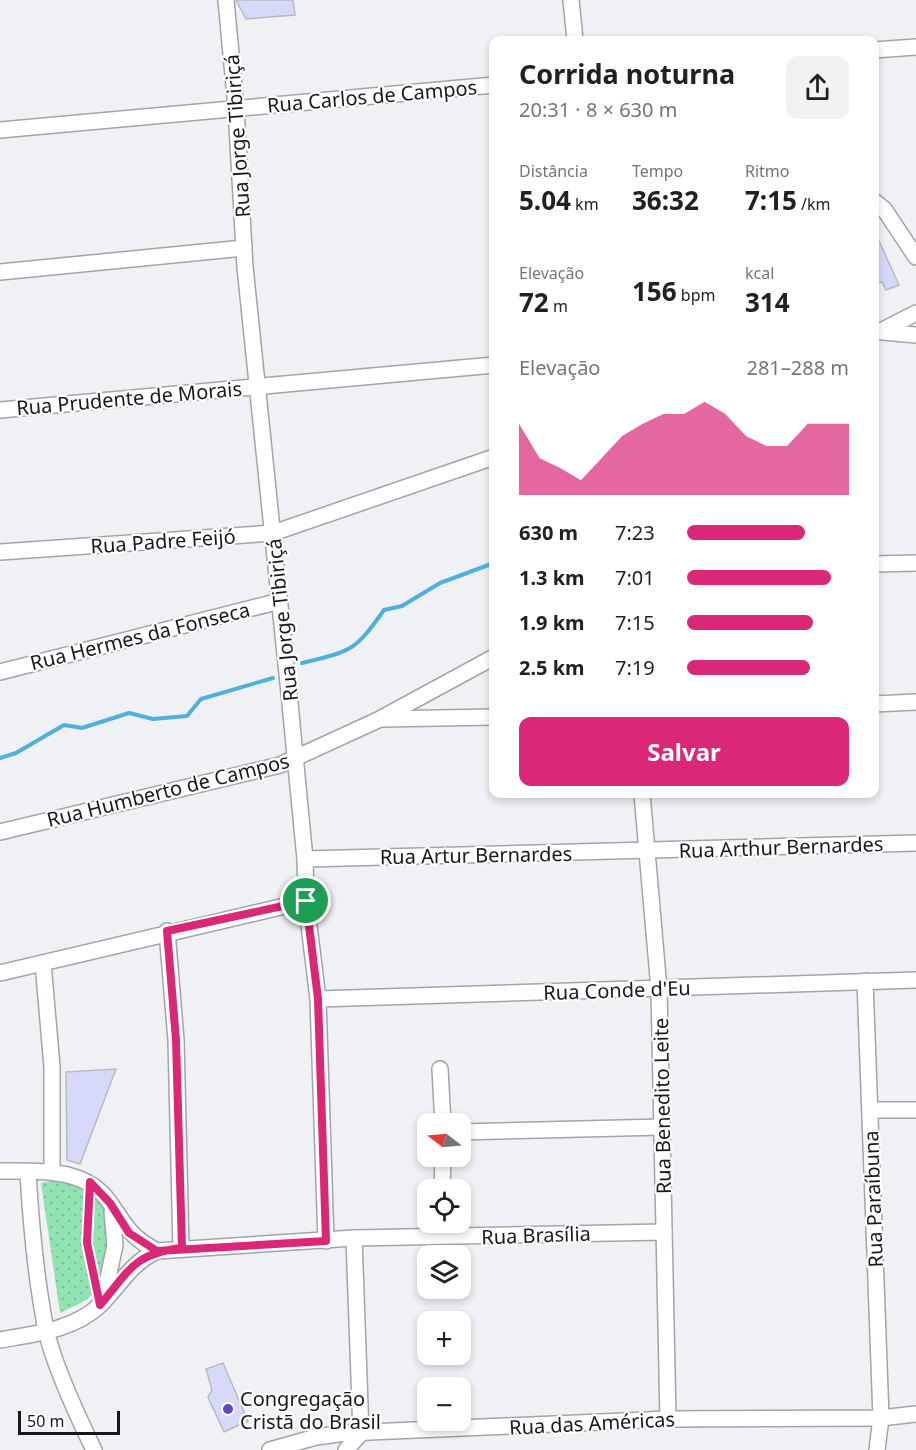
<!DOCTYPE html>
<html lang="pt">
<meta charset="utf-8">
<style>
:root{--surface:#fff;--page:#f2f2f2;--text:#202124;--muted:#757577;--accent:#db2777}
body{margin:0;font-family:"Noto Sans",sans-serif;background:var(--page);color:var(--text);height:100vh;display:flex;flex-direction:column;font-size:22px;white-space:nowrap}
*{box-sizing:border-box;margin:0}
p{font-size:20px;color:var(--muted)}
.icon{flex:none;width:33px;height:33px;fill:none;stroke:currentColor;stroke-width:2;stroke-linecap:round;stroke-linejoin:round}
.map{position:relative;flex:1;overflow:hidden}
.drawer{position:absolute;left:489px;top:36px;width:390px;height:762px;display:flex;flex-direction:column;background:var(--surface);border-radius:12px;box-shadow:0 3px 9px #0003}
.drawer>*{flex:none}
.needle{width:39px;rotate:286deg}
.controls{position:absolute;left:417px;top:1113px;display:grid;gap:12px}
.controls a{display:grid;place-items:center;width:54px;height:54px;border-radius:12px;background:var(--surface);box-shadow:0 3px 9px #0003;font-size:30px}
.scale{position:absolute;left:18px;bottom:15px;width:102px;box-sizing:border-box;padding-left:6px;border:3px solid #18191a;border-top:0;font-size:16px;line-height:21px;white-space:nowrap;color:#18191a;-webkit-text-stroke:4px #fefeff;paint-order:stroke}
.pin{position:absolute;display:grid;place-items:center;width:51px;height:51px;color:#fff;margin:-26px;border:3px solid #fff;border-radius:50%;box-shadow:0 2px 6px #0007}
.round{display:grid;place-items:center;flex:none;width:63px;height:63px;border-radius:12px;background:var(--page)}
.head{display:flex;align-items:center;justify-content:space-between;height:102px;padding:0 30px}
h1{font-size:27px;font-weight:700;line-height:45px}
.figures{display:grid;grid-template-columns:repeat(3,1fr);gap:9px;height:102px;padding:6px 30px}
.figures div{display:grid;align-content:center}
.figures b{font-size:26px;font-weight:700}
.figures small{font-size:16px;font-weight:400}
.figures p{font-size:16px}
.chart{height:168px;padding:12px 30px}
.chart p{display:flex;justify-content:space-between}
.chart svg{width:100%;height:108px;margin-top:6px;fill:var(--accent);opacity:.7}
.cta{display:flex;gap:12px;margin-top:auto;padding:12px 30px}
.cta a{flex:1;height:69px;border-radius:12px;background:var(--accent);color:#fff;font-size:24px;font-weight:700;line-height:69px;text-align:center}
ul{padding:0 30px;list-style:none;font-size:20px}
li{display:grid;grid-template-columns:96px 72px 1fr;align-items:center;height:45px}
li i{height:15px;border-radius:8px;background:var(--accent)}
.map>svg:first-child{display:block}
.green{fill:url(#green-dots)}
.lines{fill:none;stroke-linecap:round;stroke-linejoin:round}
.stream{stroke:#50b0dc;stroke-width:4}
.building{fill:#d6dafa;stroke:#b9babe;stroke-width:1.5}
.street-casing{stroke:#a3a4a8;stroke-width:18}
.path{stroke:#9e9fa2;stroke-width:2;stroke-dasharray:1.5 4.5;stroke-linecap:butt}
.street{stroke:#fff;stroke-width:15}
.route-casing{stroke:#fff;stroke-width:12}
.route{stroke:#db2777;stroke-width:8}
.poi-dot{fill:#5b49c1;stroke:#fefeff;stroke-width:2}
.labels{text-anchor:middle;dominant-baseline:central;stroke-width:4.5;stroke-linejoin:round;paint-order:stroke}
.street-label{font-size:20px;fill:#18191a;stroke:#fefeff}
.poi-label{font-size:20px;fill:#18191a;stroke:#fefeff;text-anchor:start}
</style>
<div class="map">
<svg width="916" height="1450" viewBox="0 0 916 1450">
<defs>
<pattern id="green-dots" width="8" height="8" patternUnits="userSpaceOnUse" patternTransform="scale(1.5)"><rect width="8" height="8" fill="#91e3b1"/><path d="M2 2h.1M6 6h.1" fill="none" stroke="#7cc298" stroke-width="1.8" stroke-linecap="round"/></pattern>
</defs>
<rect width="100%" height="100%" fill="#f0f1f5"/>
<path class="green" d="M57 1180C105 1191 113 1211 106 1257 104 1270 101 1284 92 1295 84 1303 69 1308 60 1313L41 1183Z"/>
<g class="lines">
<g class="stream">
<path d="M302 663C352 651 355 651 384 610L402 606 440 583 494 563"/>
<polyline points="0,758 16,753 64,725 82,728 129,713 153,719 187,716 201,699 273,678"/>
</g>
</g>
<g class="building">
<polygon points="236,0 293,0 295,15 246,19"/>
<polygon points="874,230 899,285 886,290 882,282 874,285"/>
<polygon points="116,1069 80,1164 67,1160 66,1072"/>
<polygon points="223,1363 248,1421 224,1432 208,1397 212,1390 206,1369"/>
</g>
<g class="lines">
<defs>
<g id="street">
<polyline points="226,0 236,108 245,267 289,693 305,859 306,901 318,999 326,1241"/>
<polyline points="571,0 575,40"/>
<polyline points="874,50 916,47"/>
<polyline points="0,130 494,85"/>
<polyline points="874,201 884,209 916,257"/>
<polyline points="0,272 244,248"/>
<polyline points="879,332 916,313"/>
<polyline points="883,332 916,335"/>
<polyline points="0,410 494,365"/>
<polyline points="0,552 273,533 494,457"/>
<polyline points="874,564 916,563"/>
<polyline points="0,672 280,601"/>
<polyline points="874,704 916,702"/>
<polyline points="383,719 494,717"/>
<polyline points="642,794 659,989 668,1419"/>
<polyline points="0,832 280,765 378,720 494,657"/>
<polyline points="305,859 916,843"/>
<polyline points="167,931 176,1040 181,1248"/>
<polyline points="43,963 52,1067 52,1172"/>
<polyline points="0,973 306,901"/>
<polyline points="865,981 881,1418 877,1450"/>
<polyline points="318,999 916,980"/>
<polyline points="440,1069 443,1124"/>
<polyline points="870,1110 916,1110"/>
<polyline points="460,1132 663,1127"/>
<path d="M0 1171C38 1171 86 1167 110 1203 127 1227 129 1236 157 1251"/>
<path d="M28 1173C31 1225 36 1279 46 1330 54 1366 78 1417 94 1450"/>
<polyline points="442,1190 443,1156"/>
<polyline points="104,1297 115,1245 112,1212"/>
<path d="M0 1340C34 1334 74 1330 100 1305 120 1285 131 1263 157 1251L354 1238 664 1232"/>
<polyline points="270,1450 316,1437 346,1433 668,1419 881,1418 916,1414"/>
<polyline points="346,1450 361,1433 354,1238"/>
</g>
</defs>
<use href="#street" class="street-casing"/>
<polyline class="path" points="89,1201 87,1243 93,1279"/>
<use href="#street" class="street"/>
</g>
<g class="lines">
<defs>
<path id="route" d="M306 901 167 931 176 1040 182 1248C134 1253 129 1271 100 1305L87 1243 90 1182 110 1203 129 1233 157 1251 326 1241 318 999 306 901"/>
</defs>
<use href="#route" class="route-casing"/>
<use href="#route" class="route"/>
</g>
<circle class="poi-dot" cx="228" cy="1409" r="6"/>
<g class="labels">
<g class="street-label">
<text transform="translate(372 96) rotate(-5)">Rua Carlos de Campos</text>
<text transform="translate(237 136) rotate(-94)">Rua Jorge Tibiriçá</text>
<text transform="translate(129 398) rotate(-5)">Rua Prudente de Morais</text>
<text transform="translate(163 541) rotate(-4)">Rua Padre Feijó</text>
<text transform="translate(282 620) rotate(-96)">Rua Jorge Tibiriçá</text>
<text transform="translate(140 636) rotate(-14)">Rua Hermes da Fonseca</text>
<text transform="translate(168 790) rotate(-14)">Rua Humberto de Campos</text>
<text transform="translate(781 847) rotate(-2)">Rua Arthur Bernardes</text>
<text transform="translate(476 855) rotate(-1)">Rua Artur Bernardes</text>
<text transform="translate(617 990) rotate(-2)">Rua Conde d'Eu</text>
<text transform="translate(662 1106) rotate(-91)">Rua Benedito Leite</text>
<text transform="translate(873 1199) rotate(-92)">Rua Paraíbuna</text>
<text transform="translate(536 1235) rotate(-2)">Rua Brasília</text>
<text transform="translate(592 1423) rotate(-3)">Rua das Américas</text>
</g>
<g class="poi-label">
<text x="240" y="1398">Congregação<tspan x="240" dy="23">Cristã do Brasil</tspan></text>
</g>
</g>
</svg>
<div class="controls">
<a><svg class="needle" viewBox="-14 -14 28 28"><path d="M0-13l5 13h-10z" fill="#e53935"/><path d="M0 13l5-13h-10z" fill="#757577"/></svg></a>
<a><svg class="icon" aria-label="locate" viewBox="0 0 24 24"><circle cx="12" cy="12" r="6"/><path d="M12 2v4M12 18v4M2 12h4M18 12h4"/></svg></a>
<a><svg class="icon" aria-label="layers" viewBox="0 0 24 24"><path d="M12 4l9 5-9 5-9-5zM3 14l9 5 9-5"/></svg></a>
<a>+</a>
<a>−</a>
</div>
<div class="scale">50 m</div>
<div class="pin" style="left:306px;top:901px;background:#1e9e55"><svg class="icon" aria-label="arrive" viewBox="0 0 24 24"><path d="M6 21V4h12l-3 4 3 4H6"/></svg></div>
<section class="drawer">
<div class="head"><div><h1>Corrida noturna</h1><p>20:31 · 8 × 630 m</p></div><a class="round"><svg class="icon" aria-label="share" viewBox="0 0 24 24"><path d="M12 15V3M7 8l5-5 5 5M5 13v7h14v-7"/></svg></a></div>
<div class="figures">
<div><p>Distância</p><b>5.04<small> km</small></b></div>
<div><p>Tempo</p><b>36:32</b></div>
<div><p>Ritmo</p><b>7:15<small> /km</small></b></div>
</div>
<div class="figures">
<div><p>Elevação</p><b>72<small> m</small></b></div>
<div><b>156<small> bpm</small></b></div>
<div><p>kcal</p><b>314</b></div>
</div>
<div class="chart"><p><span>Elevação</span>281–288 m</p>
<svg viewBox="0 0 160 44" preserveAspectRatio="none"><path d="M0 44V15L10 29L20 33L30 38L40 29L50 20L60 15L70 11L80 11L90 6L100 11L110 20L120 24L130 24L140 15L150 15L160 15V44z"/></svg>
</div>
<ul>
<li><b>630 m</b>7:23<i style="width:73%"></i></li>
<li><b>1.3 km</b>7:01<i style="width:89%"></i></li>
<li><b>1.9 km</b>7:15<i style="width:78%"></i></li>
<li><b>2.5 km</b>7:19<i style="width:76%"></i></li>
</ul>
<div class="cta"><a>Salvar</a></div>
</section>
</div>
